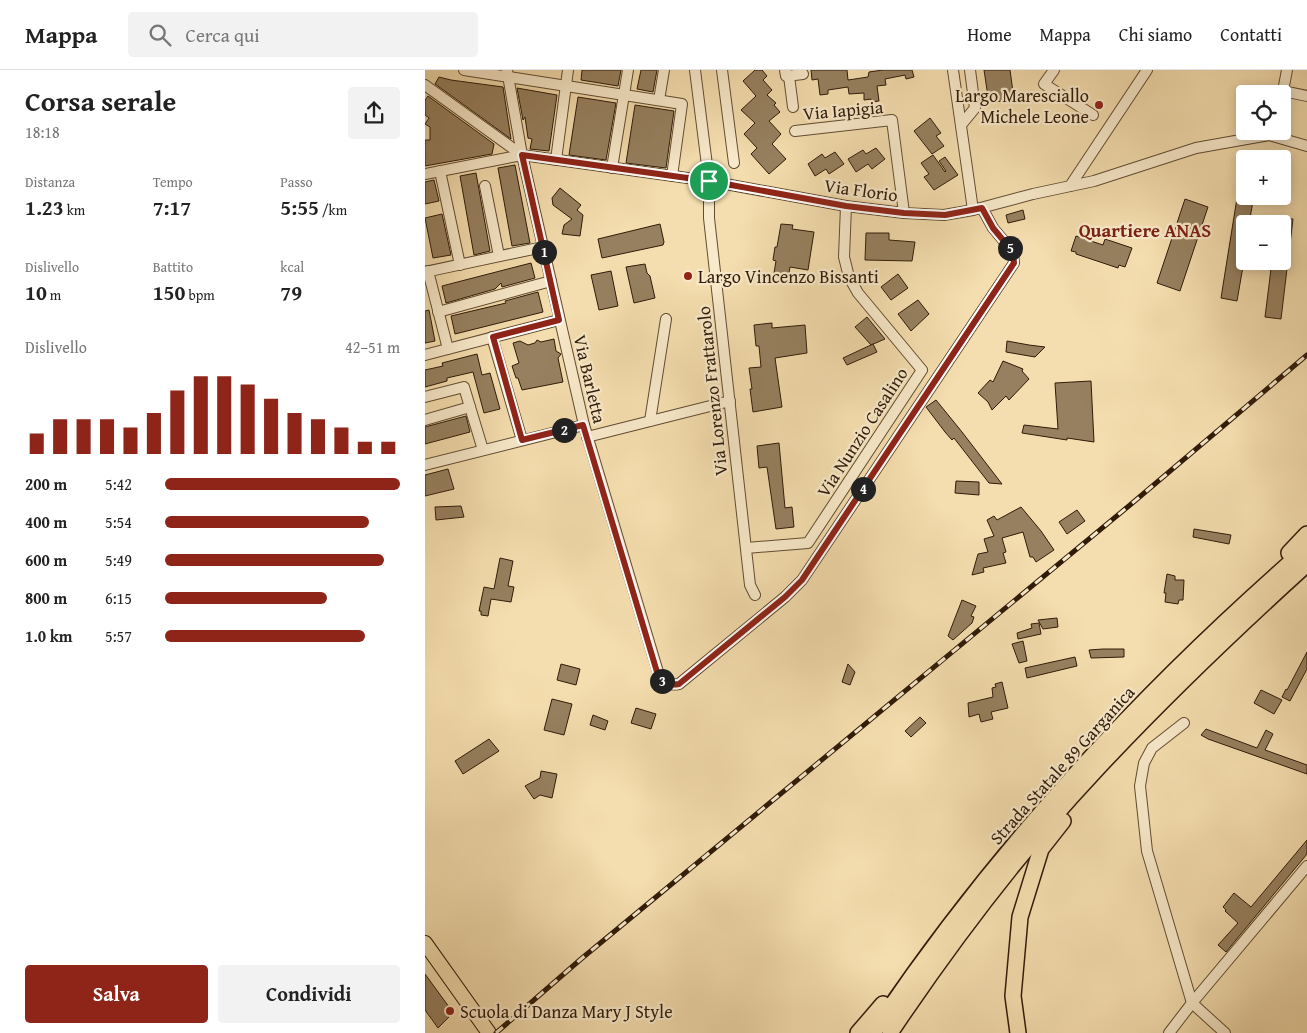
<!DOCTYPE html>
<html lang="it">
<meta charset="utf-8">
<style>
:root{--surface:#fff;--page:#f2f2f2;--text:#222;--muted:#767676;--line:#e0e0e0;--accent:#8f2418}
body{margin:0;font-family:"Gentium Book Plus",serif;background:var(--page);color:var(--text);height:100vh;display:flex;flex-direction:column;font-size:19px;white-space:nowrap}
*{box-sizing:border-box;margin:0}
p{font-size:16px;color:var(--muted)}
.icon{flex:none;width:28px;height:28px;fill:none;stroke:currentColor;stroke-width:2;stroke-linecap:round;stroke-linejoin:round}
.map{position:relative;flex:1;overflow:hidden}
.panel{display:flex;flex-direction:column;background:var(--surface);width:425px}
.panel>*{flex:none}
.controls{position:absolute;left:811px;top:15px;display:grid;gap:10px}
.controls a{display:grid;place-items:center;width:55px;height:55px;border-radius:5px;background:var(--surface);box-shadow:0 2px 12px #0003;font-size:25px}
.pin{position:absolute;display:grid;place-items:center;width:42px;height:42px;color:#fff;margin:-21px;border:2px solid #fff;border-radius:50%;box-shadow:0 1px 5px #0007}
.km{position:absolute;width:25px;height:25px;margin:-12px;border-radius:50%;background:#222;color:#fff;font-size:14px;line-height:25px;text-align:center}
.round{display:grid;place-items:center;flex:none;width:52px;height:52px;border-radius:5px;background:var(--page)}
.head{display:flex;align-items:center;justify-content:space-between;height:85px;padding:0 25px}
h1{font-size:28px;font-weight:700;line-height:38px}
.metrics{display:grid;grid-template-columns:repeat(3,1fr);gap:8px;height:85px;padding:5px 25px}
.metrics div{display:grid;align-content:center}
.metrics b{font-size:21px;font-weight:700}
.metrics small{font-size:14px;font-weight:400}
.metrics p{font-size:14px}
.chart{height:140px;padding:10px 25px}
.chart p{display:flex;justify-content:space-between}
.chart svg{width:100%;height:90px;margin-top:5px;stroke:var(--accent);stroke-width:6}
.button{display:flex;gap:10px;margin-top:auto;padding:10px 25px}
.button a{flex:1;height:58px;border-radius:5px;background:var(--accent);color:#fff;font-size:20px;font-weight:700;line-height:58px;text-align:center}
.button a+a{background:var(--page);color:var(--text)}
ul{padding:0 25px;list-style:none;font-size:16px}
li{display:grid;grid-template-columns:80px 60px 1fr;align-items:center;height:38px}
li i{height:12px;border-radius:6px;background:var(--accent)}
header{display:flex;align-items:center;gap:30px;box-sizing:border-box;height:70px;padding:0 25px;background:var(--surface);border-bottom:1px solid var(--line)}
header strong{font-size:24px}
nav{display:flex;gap:28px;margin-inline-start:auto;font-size:18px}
.search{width:350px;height:45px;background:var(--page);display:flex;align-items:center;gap:12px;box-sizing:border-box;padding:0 18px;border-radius:5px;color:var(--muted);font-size:19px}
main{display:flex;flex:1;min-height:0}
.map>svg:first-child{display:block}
.building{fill:#96805f;stroke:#301b09}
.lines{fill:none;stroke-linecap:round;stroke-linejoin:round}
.minor-casing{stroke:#614c32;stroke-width:12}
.major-casing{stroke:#301b09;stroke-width:16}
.highway-casing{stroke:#301b09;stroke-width:18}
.minor{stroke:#f8e9ca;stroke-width:10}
.major{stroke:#f4ddae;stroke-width:14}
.highway{stroke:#f4ddae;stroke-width:15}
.rail-casing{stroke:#301b09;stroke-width:5}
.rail{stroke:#f8e9ca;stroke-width:3;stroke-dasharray:9;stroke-linecap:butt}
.route-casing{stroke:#fff;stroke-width:10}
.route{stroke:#8f2418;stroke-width:6}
.poi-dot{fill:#8f2418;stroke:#f8e9ca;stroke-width:2}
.labels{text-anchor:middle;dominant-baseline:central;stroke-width:4.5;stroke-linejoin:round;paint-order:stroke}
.poi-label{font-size:18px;fill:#301b09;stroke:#f8e9ca;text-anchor:start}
.street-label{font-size:18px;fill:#301b09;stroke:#f8e9ca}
.neighbourhood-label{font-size:19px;font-weight:bold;fill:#7a1f14;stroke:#f8e9ca}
</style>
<header>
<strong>Mappa</strong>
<div class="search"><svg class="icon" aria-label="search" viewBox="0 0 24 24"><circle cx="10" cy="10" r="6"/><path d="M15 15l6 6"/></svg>Cerca qui</div>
<nav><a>Home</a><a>Mappa</a><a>Chi siamo</a><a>Contatti</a></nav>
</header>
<main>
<section class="panel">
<div class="head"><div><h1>Corsa serale</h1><p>18:18</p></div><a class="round"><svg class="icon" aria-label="share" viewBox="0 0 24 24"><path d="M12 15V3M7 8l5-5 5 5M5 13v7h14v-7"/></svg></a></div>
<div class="metrics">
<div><p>Distanza</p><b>1.23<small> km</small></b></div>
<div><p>Tempo</p><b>7:17</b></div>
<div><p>Passo</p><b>5:55<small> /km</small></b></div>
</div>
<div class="metrics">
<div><p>Dislivello</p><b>10<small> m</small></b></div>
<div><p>Battito</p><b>150<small> bpm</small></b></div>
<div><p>kcal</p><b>79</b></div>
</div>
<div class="chart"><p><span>Dislivello</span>42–51 m</p>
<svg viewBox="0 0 160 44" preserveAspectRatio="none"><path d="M5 44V34M15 44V27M25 44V27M35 44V27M45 44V31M55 44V24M65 44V13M75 44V6M85 44V6M95 44V10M105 44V17M115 44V24M125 44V27M135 44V31M145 44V38M155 44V38"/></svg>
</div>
<ul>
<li><b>200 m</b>5:42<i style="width:100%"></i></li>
<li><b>400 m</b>5:54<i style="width:87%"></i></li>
<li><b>600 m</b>5:49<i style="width:93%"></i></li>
<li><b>800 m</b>6:15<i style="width:69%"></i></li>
<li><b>1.0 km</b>5:57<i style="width:85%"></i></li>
</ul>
<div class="button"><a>Salva</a><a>Condividi</a></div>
</section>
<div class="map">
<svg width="882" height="963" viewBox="0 0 882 963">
<rect width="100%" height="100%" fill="#f4ddae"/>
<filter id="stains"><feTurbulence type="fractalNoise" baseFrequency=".004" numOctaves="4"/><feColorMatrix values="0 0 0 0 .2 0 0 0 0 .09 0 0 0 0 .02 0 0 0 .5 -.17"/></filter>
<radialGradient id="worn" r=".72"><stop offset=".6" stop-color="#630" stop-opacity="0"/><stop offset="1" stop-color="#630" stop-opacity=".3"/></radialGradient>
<g class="building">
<polygon points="157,0 196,0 193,16 156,10"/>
<polygon points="216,0 232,0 228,22 212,19"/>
<polygon points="330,0 337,0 342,6 338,10 347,20 342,25 351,33 349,35 355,42 344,51 356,64 347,74 361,89 344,104 326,84 332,78 319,64 330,53 316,40 331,26 318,11"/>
<polygon points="386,0 422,0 423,10 443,7 444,2 458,0 487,0 489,7 481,9 480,5 460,9 461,15 452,16 454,31 446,32 446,29 439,30 439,23 424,24 423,17 403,20 403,24 395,25 393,9 387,10"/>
<polygon points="559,0 585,0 589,29 564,33"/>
<polygon points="14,7 26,10 78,17 86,69 10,14"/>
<polygon points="92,18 132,25 124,81 105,79 107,69 103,68 100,47 98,50"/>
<polygon points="3,26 69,74 67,84 0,96 0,70 5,70 5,57 0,54 4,48 0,45 0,30"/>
<polygon points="153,27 191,33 181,90 144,85"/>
<polygon points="210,35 249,41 241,98 201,93"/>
<polygon points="505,48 516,63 511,66 519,76 507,84 489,61"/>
<polygon points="451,78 460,89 447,99 443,94 431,102 423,89 438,80 441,84"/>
<polygon points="410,82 419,94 404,104 401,99 390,106 383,94 397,84 400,88"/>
<polygon points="508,85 520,102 521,101 514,91 520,87 533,105 509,120 499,107 504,104 496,93"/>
<polygon points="90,95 105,173 87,176 73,98"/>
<polygon points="51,103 65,181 49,185 35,106"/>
<polygon points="9,110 14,131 0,134 0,112"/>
<polygon points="135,118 156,135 152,140 158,145 155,166 137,164 139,155 147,149 128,135 127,128"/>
<polygon points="812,128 828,131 824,154 820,154 820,185 812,231 796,228"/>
<polygon points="760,129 783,137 755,221 732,213"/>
<polygon points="598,140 600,149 583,153 581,145"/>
<polygon points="17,144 26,185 8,188 0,148"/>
<polygon points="858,148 868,149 856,249 840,247 847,191 858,191"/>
<polygon points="235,154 239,172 238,175 177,188 173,169"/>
<polygon points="356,154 368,155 367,159 389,162 383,200 365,197 363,209 356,208 357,204 349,203 351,191 348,190 350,177 352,177"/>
<polygon points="441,163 464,163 464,170 490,172 487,191 440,190"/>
<polygon points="651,166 678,175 680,169 707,178 700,197 694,195 693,198 651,184 651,182 646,181"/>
<polygon points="106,193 110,208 77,217 76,213 70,219 21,233 17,216"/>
<polygon points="220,194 222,203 225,206 230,228 209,233 201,197"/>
<polygon points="186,201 193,236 174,240 166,205"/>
<polygon points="473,204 483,218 466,230 456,217"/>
<polygon points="113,222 118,242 30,264 26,246 81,233 80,231"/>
<polygon points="493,230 504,244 486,261 473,244"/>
<polygon points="4,240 10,271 0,273 0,241"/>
<polygon points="442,247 460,269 446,275 430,257"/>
<polygon points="347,253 347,258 380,255 382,283 350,288 357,337 328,342 325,319 327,319 324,298 336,297 334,276 331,276 329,255"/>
<polygon points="129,269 131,281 136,284 133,288 138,312 97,320 93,308 91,308 87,296 94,293 88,273 95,271 103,275 110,273 112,270 116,272"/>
<polygon points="582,271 604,275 620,277 610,287 581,282"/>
<polygon points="448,274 452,282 422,295 418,288"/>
<polygon points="52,284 57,305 65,303 75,339 59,343 48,302 22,308 22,311 0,317 0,300 18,296 17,293"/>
<polygon points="578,291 598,299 597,301 604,309 584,330 581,326 567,340 563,332 553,323 565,310 568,312"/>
<polygon points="666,311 669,372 642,368 642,370 597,363 599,355 633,359 630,313"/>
<polygon points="511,330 537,362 577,414 564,413 529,368 527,370 520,362 501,337"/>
<polygon points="41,346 45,362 0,374 0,357"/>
<polygon points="354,373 360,438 367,437 369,457 351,459 342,397 334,398 332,376"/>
<polygon points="23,399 29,419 0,426 0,405"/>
<polygon points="531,411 554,412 554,425 530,423"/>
<polygon points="36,436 39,447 11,450 10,437"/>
<polygon points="596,437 616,461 629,480 611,492 608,487 605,487 598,462 577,468 581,482 578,483 581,493 558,498 559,502 547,505 553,484 563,482 559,469 569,466 562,450 569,446 572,450"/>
<polygon points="652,440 660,451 642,464 634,452"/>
<polygon points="769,459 806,465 804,474 768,467"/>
<polygon points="75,488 88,491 83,516 89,517 86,532 66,529 63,546 56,545 56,541 54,541 59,517 69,519"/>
<polygon points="742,504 750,506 750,510 759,510 758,530 754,530 753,534 740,532 741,523 739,523"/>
<polygon points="537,530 551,536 546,546 549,547 547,553 528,570 523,566"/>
<polygon points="632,548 633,557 618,559 613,550"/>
<polygon points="614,553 616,564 593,569 592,563 607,558 606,554"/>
<polygon points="598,571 602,591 594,593 587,574"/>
<polygon points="678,579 699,579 699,587 666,588 664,580"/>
<polygon points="882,582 882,599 865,631 857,627 861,619 862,620"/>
<polygon points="650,587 652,596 602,608 600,598"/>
<polygon points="136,594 155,599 151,615 132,610"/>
<polygon points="423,594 430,602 425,615 417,612"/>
<polygon points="577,612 583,638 566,642 568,649 556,652 554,644 544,647 543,633 568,627 567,618 571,617 570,614"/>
<polygon points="836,620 857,630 849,644 829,633"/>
<polygon points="127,629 147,634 139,665 119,660"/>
<polygon points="211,638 231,644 226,659 206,653"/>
<polygon points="168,645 183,651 180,660 165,655"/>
<polygon points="495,647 501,653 486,667 480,661"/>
<polygon points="781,659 832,678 841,660 848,664 840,680 882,695 882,704 783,669 776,665"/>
<polygon points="64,669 74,681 38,704 30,691"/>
<polygon points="116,701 132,704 127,728 115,725 109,729 100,716 115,708"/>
<polygon points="882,770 882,784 801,882 793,875 813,853 800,841 801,840 798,837 809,823 826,837"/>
<polygon points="0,904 27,941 26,942 27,944 13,958 0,940"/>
</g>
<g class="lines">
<defs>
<g id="minor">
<polyline points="39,0 257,34 247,106"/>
<path d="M82 0 97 85 159 355 233 602C238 612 242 616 254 614L360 527 377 510 589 193 588 182 568 158 557 138"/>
<polyline points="270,0 284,111 284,148 325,515 330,525"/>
<polyline points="297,0 309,93"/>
<polyline points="360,0 361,6 378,4"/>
<polyline points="528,0 548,140"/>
<polyline points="629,0 619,14 668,45"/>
<polyline points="862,0 858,21 882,26"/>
<polyline points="364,6 368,37"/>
<polyline points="0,15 97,85 284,111 421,136 479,143 519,145 548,140 608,124 669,111 771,78 844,65 882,76"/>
<polyline points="234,30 239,0"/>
<polyline points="536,55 550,38 545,0"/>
<polyline points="370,61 467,50 479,143"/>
<polyline points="131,90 143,0"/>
<polyline points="187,98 203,0"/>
<polyline points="15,101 35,195"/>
<polyline points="0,104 97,85"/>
<polyline points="60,116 74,186"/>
<polyline points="645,116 722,0"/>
<polyline points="3,201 23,279"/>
<polyline points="0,202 118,177"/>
<polyline points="13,242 126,211"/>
<polyline points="67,267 97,370"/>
<polyline points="0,285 134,250"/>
<polyline points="0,327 39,317 45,337 0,350"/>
<polyline points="45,337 58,380"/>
<polyline points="225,351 241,249"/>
<polyline points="162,367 305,331"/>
<polyline points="0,395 159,355"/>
<polyline points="321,478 383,473 497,300 433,223 424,207 419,187 421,136"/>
<polyline points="759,653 727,678 719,693 715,716 722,781 767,933 800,963"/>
<polyline points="744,963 767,933 882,796"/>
</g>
<polyline id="major" points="0,873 64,963"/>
<g id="highway">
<polyline points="864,483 882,464"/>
<polyline points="433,963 458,934"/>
<path d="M448 963C569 781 718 621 882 478"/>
<path d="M465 963C526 872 593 783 668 703 736 630 808 561 882 494"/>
<polyline points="593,963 588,926 595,847 616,779 638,751"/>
</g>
</defs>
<use href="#minor" class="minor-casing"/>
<use href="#major" class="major-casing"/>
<use href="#highway" class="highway-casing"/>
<use href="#minor" class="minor"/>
<use href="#major" class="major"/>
<use href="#highway" class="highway"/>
<defs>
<polyline id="rail" points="71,963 156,889 705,435 882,285"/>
</defs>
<use href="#rail" class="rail-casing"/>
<use href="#rail" class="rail"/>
</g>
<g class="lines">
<defs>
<path id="route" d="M97 85 284 111 421 136 479 143 520 145 557 138 568 158 588 182 589 193 377 510 360 527 254 614C242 616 238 612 232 602L158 355 97 370 68 267 134 250Z"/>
</defs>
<use href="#route" class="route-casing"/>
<use href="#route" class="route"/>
</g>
<g class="poi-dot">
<circle cx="674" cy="35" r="5"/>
<circle cx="263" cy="206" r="5"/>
<circle cx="25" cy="941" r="5"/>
</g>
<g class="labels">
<g class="poi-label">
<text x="664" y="25" text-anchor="end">Largo Maresciallo<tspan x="664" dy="21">Michele Leone</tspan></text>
<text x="273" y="206">Largo Vincenzo Bissanti</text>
<text x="35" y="941">Scuola di Danza Mary J Style</text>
</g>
<g class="street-label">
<text transform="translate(418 40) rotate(-5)">Via Iapigia</text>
<text transform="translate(436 120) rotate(8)">Via Florio</text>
<text transform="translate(165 309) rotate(77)">Via Barletta</text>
<text transform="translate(287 321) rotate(-96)">Via Lorenzo Frattarolo</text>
<text transform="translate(437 362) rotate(-57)">Via Nunzio Casalino</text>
<text transform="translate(637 695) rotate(-48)">Strada Statale 89 Garganica</text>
</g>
<g class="neighbourhood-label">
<text x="720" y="160">Quartiere ANAS</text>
</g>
</g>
<rect width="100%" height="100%" filter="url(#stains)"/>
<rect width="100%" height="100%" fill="url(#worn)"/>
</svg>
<div class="controls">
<a><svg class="icon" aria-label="locate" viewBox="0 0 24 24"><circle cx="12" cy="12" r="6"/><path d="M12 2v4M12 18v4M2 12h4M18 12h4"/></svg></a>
<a>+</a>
<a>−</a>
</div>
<div class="pin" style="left:284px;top:111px;background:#1e9e55"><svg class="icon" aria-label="arrive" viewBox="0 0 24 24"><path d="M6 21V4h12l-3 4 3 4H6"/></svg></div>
<b class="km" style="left:119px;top:182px">1</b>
<b class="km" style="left:139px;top:360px">2</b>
<b class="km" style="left:237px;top:611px">3</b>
<b class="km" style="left:438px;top:419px">4</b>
<b class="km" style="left:585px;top:178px">5</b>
</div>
</main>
